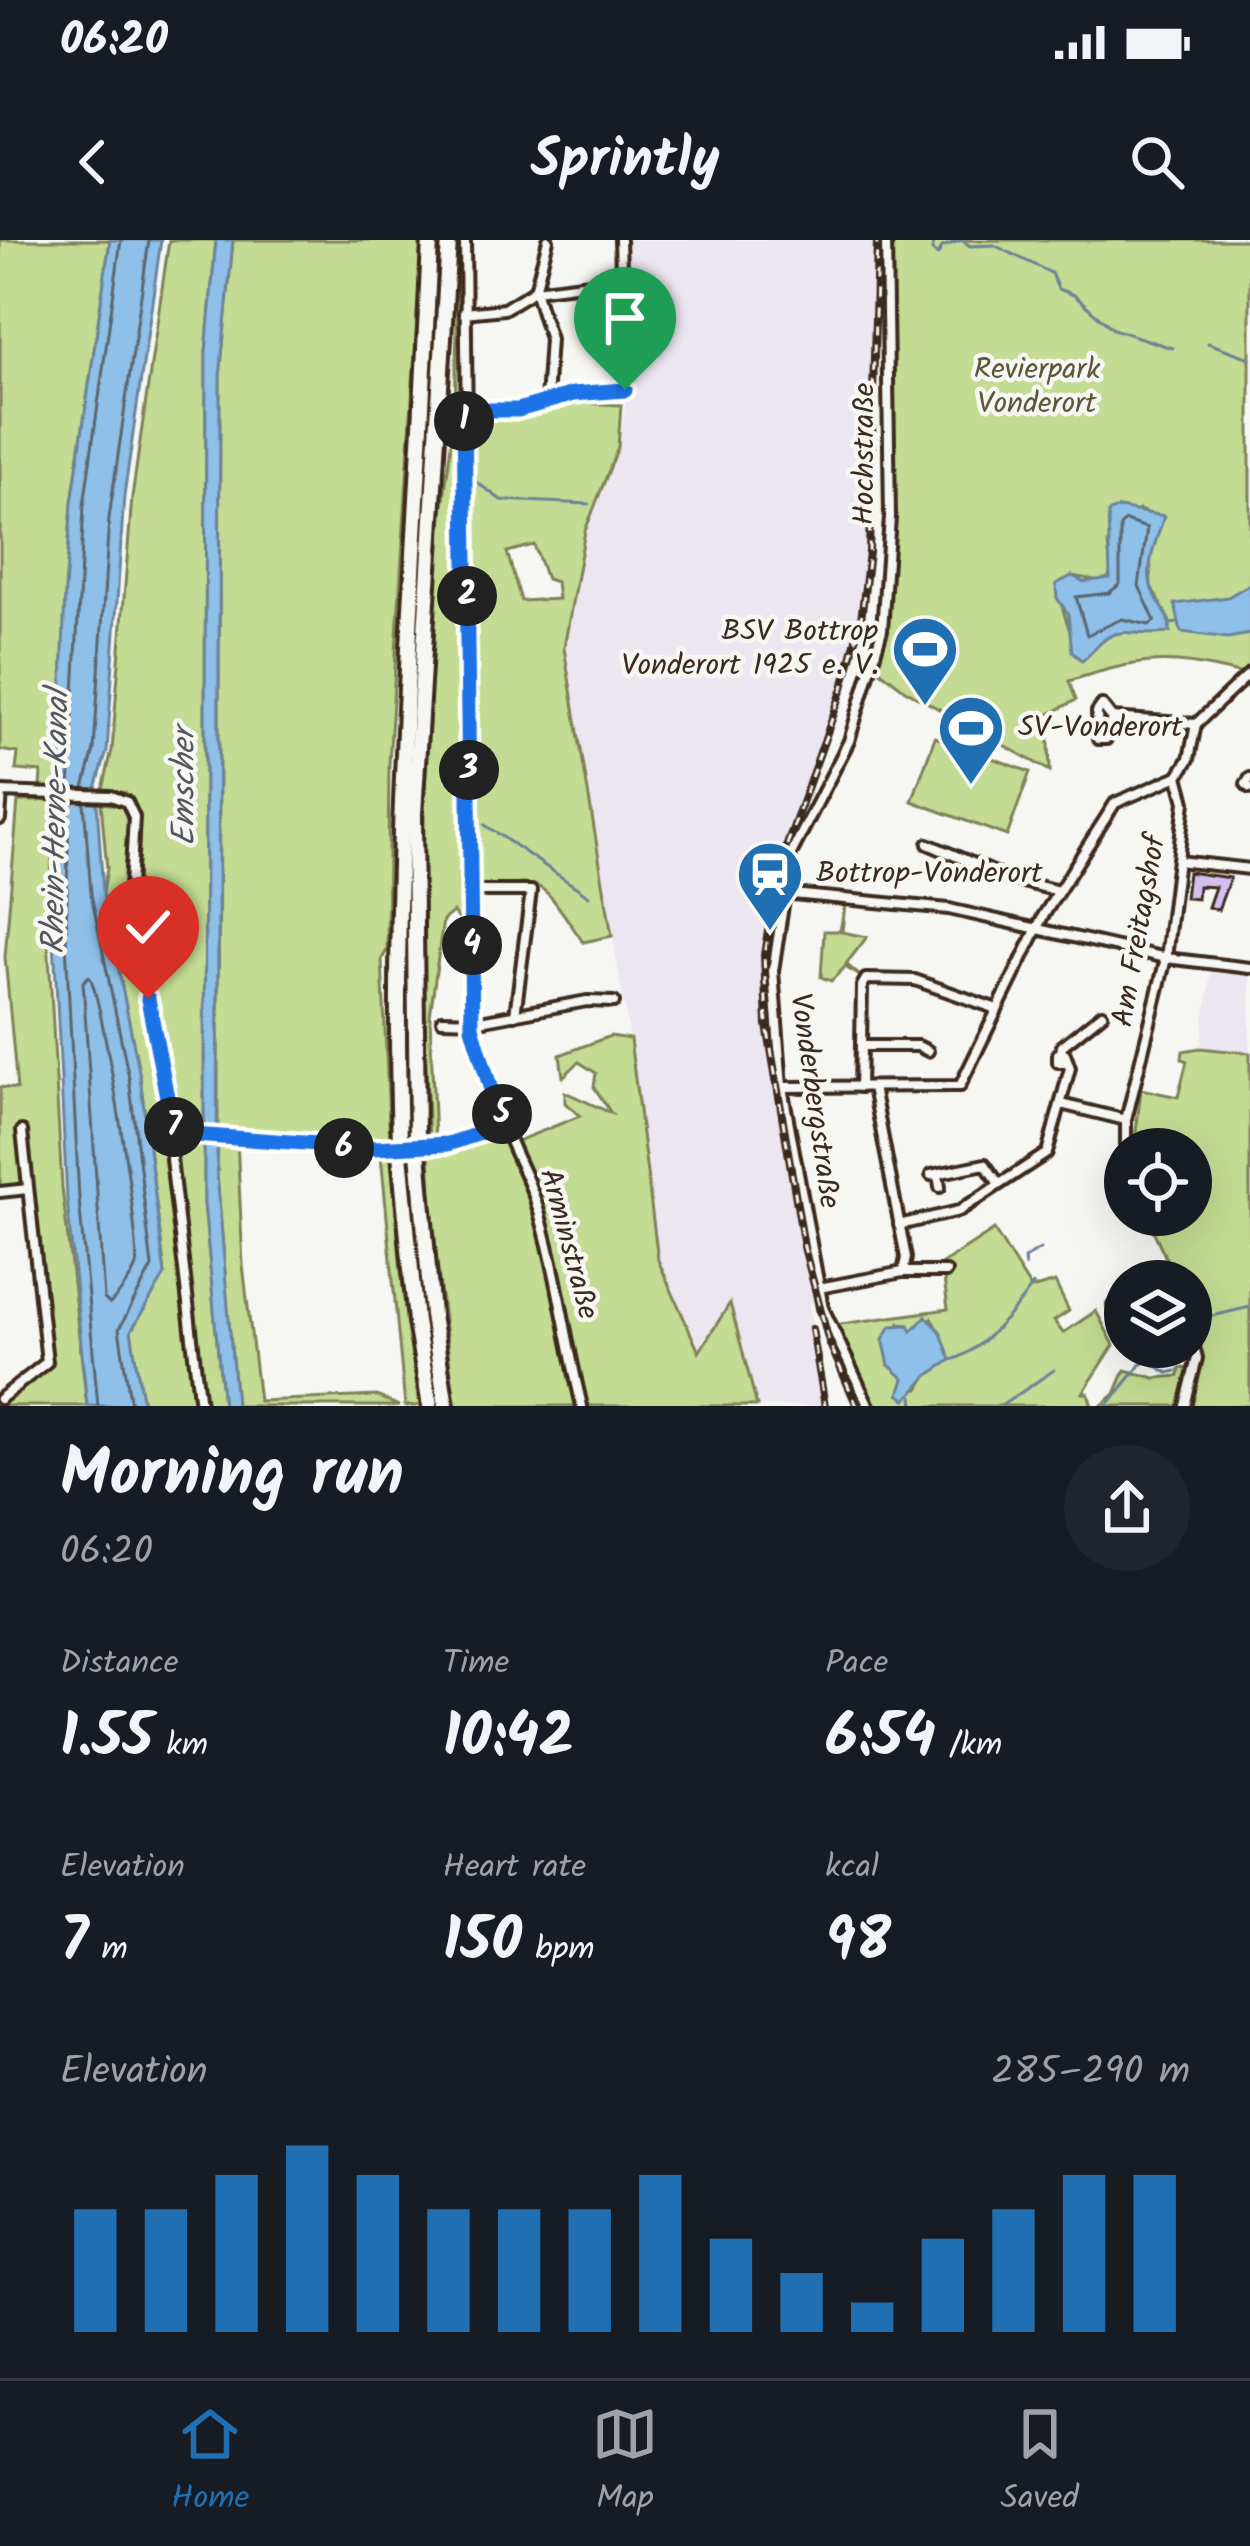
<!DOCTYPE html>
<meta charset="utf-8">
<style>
:root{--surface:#171b24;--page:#20242c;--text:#f1f3f6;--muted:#9ea1a6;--line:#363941;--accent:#1f6fb2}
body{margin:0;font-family:Kalam,sans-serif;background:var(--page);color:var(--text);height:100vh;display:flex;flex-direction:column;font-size:45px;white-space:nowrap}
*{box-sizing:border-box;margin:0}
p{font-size:39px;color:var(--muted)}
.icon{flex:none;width:66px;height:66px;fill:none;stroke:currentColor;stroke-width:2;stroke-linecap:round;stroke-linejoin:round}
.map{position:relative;height:1166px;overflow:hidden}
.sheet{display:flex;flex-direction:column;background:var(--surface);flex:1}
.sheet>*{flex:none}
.tools{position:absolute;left:1104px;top:888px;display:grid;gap:24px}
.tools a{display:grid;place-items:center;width:108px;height:108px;border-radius:50%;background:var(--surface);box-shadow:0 12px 48px #0002;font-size:60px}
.pin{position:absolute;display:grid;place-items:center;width:102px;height:102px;color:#fff;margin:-123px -51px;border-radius:50% 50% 50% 0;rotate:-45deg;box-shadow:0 0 12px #0007}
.pin .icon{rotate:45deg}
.km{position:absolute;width:60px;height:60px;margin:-30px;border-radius:50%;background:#222;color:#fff;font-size:33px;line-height:60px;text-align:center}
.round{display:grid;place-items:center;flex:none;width:126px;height:126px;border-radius:63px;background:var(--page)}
.overview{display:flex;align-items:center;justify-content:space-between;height:204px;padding:0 60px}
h1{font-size:66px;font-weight:700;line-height:90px}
.stats{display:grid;grid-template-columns:repeat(3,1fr);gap:18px;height:204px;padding:12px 60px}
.stats div{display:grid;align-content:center}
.stats b{font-size:60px;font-weight:700}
.stats small{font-size:33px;font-weight:400}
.stats p{font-size:33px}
.chart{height:336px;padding:24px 60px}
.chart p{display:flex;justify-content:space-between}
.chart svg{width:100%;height:216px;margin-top:12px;stroke:var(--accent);stroke-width:6}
.status{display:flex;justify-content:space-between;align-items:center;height:84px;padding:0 60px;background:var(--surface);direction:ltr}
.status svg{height:33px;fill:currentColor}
header{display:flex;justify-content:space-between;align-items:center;height:156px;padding:0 60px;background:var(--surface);font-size:54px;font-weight:700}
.dock{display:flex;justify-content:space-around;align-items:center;height:168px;border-top:3px solid var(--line);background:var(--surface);font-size:33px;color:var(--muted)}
.dock a{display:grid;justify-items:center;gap:6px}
.dock .active{color:var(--accent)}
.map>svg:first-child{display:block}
.built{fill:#ece6f1}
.green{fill:#c3db92;stroke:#7f8258;stroke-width:3;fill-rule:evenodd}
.water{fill:#8ec0ea;stroke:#6d8498;stroke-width:3}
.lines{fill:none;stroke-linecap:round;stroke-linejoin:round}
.shore{stroke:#5c6670;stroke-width:3}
.stream{stroke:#6d8498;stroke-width:3}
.building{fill:#d5bff0;stroke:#3b2a1e;stroke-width:3}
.minor-casing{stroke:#3b2a1e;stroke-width:16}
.highway-casing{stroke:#3b2a1e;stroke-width:22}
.minor{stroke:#f6f6f2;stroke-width:8}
.highway{stroke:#f6f6f2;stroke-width:14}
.rail-casing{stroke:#3b2a1e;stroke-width:8}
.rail{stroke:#f6f6f2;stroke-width:3;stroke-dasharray:9;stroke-linecap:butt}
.highway-bridge-casing{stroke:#3b2a1e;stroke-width:22;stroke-linecap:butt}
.highway-bridge{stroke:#f6f6f2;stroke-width:14}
.route-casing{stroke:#fff;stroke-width:24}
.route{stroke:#1a73e8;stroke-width:15}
.labels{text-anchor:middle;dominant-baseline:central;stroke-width:9;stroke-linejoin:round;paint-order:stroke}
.park-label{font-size:30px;fill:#5d563b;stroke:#f6f6f2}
.street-label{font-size:30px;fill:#3b2a1e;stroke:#f6f6f2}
.poi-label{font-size:30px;fill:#3b2a1e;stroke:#f6f6f2;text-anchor:start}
.water-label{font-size:33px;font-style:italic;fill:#54575b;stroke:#f6f6f2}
</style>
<div class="status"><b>06:20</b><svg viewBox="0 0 49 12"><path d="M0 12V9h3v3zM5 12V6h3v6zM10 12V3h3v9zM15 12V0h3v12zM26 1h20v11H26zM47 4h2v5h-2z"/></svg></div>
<header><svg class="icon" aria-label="back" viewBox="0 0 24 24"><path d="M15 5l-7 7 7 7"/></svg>Sprintly<svg class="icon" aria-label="search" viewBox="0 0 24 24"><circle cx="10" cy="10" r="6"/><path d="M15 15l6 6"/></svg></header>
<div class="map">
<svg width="1250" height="1166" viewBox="0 0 1250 1166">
<rect width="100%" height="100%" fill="#f6f6f2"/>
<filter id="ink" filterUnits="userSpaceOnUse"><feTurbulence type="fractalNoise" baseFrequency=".00833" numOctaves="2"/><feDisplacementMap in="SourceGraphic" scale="24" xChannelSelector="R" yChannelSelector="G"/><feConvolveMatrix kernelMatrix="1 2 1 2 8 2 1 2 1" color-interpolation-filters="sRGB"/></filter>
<g filter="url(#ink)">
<g class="built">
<polygon points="628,0 878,0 873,304 862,396 773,647 766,689 768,781 818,1060 809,1064 827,1166 744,1166 710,1101 698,1113 666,1044 652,996 630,799 564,408 585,291 618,207 625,169 631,91"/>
<polygon points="1211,730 1250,735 1250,813 1201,808"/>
</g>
<g class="green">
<polygon points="0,0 110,0 72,263 57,551 40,549 41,532 16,530 18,513 0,510"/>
<path d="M169 0H216L206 112 204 889 184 890 177 881 135 672C131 631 153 588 126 553L103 549 112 510 132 257Z"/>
<polygon points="233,0 422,0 389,524 387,710 382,719 390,903 317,901 252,890 218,891 220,137"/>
<path d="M459 0H470V173H521L562 162 621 165 618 207 585 291 564 408 612 696 583 702C532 629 550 643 463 650L461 681 453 672 443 680 430 776 435 901H429L421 711 424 577 433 344 455 173ZM534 305 546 339 556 342 558 359 521 361 507 312Z"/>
<path d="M889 0 918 4 916 0H1250V429L1242 434C1166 415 1143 418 1069 441L1076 460 1048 475 1050 531 905 450 878 429 890 359 893 293ZM1139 270 1150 274 1151 346 1170 382V392C1147 398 1129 387 1112 395 1100 400 1092 413 1082 420 1075 410 1057 354 1057 344L1072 336 1106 342 1111 332 1108 303Z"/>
<polygon points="935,497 1030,532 1007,596 912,561"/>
<polygon points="39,557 55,558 48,697 62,947 87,1166 0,1166 48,1124 25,945 0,948 0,847 17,849 5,717 18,561 38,561"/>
<polygon points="101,563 124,566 131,600 124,648 170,907 182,909 184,900 204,900 204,963 223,1166 143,1166 131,1091 165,1034 140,837 103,652 107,629"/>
<polygon points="845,664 842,692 867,697 846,724 860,736 845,727 831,741 821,737 824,691 840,691"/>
<polygon points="610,796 630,799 658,1020 699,1112 730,1063 757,1166 585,1166 539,960 517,901 580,876 565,863 565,852 611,873 594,847 596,833 579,822 563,837 560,815"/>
<polygon points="1200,808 1250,813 1250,1166 1187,1166 1201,1121 1191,1090 1191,1041 1138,1041 1136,1036 1166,1018 1146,975 1191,975 1191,909 1134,909 1141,849 1178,857 1187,821 1182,819 1183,811"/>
<polygon points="498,896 510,902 538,976 580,1166 455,1166 432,986 429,910"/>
<polygon points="237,899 243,1025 259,1161 377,1156 399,1166 236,1166 217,935 218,900"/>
<polygon points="391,914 401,1031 422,1166 405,1166 381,915"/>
<path d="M994 990 1031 1049 1055 1042 1069 1071 1054 1081 1063 1093 1096 1071 1114 1105 1083 1153H1088L1092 1166H872L834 1085 948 1069 942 1024ZM932 1078 944 1107 919 1149 899 1154 905 1139 889 1125 900 1083 909 1085 911 1092Z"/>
<polygon points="1180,1128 1192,1129 1183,1166 1101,1166 1115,1154 1125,1130 1155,1138 1179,1136"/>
</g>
<g class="water">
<polygon points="110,0 161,0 124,256 107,511 96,548 103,652 140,837 165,1035 131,1091 143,1166 87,1166 67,960 54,701 65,348 72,263"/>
<polygon points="216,0 233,0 220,137 217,935 236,1166 223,1166 204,963 206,112"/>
<path d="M1119 268 1164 276C1158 297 1145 323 1151 346 1156 364 1170 370 1170 392 1147 398 1129 388 1112 395 1100 400 1092 413 1082 421L1072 411 1068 374 1057 358 1056 344 1072 336 1084 342 1110 338 1108 273Z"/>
<polygon points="1250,344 1250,394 1228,398 1181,392 1175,364 1228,357"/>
<polygon points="926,1076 940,1091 951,1120 926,1137 906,1160 899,1154 904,1139 889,1125 883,1099 891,1086 909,1085 912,1091"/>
</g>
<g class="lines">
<g class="shore">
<polygon points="1125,281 1147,288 1139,346 1155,381 1149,385 1122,379 1087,395 1076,357 1109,353 1120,344 1120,286"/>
<polyline points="69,548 84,265 121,0"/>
<polyline points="84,548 94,510 109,278 149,0"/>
<polyline points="69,561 66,701 79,959 98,1166"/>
<polyline points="84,562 91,654 129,838 152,1027 119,1089 131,1166"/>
<path d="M89 736C101 748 142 1005 136 1026 132 1038 118 1056 110 1064L104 1059 83 742Z"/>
</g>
<g class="stream">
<polyline points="916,0 933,3 932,11 938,15 942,7 962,0 970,6 994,5 1051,33 1058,49 1074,55 1113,89 1172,108"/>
<polyline points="1208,103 1250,118"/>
<polyline points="468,236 501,260 589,264"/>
<polyline points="1171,384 1177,383"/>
<polyline points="485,585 589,656"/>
<polyline points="1025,1026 1024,1019 1040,1009"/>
<polyline points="1193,1087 1204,1078 1250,1067"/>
<path d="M951 1120C978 1114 1017 1068 1033 1045"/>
<polyline points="913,1156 914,1166"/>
<polyline points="1001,1166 1054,1130"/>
<polyline points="1107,1166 1141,1124 1148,1121 1168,1133 1176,1131"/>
</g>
</g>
<polygon class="building" points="1188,632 1230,638 1218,670 1208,667 1215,647 1198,646 1197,659 1185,658"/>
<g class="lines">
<defs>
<g id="minor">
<path d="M465 0 473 791 503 874C504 898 528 935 536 962 557 1028 565 1098 582 1166"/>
<polyline points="464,73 504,69 535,50 622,39"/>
<polyline points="546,161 550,99 535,50 548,0"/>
<polyline points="464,171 520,169 573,154 625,150 620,0"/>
<polyline points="1112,478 1106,499 1098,499 1097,472 1102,465 1112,478 1196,484"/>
<polyline points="1250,538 1246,544 1250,548"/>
<polyline points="0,552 111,556 127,562 134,577 129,664 178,892"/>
<polyline points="0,579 2,552"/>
<polyline points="928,604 1007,638 1058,651"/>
<polyline points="1178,621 1250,629"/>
<polyline points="471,651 531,651 515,775"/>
<polyline points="782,653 949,669 1166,718 1250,728"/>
<polyline points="442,780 480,781 587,761 614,762"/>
<polyline points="861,806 862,746 866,739 915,740 997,769"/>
<polyline points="1061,813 1062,806 1102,774"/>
<polyline points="782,847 960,846 1043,676 1115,563 1178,536"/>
<polyline points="860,847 861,806 918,806 928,811"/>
<polyline points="873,847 906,1018 903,1032"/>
<polyline points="1061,864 1126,880"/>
<polyline points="178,892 374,908 448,904 503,886"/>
<polyline points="178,892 171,919 200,1166"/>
<polyline points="1126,909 1126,880 1166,718 1185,562 1178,536 1189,519 1196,484 1250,433"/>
<polyline points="938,934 940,947"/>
<polyline points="931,935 985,924 999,944"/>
<polyline points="0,952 28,949"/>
<polyline points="899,985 959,971 1047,913 1070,828 1065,814 1058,814 1058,822 1066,822"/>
<polyline points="819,1048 903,1032 946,1032"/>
<polyline points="1113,1066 1125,1068"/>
<polyline points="0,1159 47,1122 22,891"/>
<polyline points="869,1166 823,1068 782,847 773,731 791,614 849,501 882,390 890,277 886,0"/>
<polyline points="1185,1166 1197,1118 1191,1095"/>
</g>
<g id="highway">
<path d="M400 902C390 600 418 302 430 0"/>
<polyline points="417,902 414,574 449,0"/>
<polyline points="418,912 432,1075 446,1166"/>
<polyline points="400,914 416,1082 430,1166"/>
</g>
</defs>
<use href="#minor" class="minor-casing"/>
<use href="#highway" class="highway-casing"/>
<use href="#minor" class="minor"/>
<use href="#highway" class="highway"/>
<defs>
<g id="rail">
<polyline points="812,1089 825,1166"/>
<polyline points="857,1166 829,1102 804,1007 767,785 764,715 778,630 843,448 861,380 869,312 877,0"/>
</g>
</defs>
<use href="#rail" class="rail-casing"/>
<use href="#rail" class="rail"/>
<defs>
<g id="highway-bridge">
<polyline points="400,902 400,914"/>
<polyline points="417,902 418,912"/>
</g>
</defs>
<use href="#highway-bridge" class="highway-bridge-casing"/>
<use href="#highway-bridge" class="highway-bridge"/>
</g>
</g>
<g class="lines" filter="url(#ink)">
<defs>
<polyline id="route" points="148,759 172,883 180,894 374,908 448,904 502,886 472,787 464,170 518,170 573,154 625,150"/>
</defs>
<use href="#route" class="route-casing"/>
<use href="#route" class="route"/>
</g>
<defs>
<symbol id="stadium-pin" viewBox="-11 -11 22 30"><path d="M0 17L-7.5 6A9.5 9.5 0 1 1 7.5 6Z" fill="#1f6fb2" stroke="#f6f6f2"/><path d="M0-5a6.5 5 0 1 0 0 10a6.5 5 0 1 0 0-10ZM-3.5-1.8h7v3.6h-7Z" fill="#fff"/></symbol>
<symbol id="station-pin" viewBox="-11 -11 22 30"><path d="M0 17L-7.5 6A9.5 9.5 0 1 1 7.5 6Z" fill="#1f6fb2" stroke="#f6f6f2"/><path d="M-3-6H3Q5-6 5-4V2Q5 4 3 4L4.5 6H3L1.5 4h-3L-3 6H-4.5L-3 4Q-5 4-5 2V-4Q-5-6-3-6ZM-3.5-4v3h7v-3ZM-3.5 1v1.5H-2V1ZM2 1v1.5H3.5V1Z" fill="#fff"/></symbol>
</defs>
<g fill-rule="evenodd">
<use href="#stadium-pin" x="887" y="371" width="76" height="104"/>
<use href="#stadium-pin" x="933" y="450" width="76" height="104"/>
<use href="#station-pin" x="732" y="596" width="76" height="104"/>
</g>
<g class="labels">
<g class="park-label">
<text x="1037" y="130">Revierpark<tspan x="1037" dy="34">Vonderort</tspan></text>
</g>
<g class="street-label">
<text transform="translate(865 214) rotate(-90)">Hochstraße</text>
<text transform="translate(1140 691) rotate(-80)">Am Freitagshof</text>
<text transform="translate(814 861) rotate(82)">Vonderbergstraße</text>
<text transform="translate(568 1004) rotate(75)">Arminstraße</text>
</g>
<g class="poi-label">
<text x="878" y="392" text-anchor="end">BSV Bottrop<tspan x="878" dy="34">Vonderort 1925 e. V.</tspan></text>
<text x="1018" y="488">SV-Vonderort</text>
<text x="816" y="634">Bottrop-Vonderort</text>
</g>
<g class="water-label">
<text transform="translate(185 547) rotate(-90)">Emscher</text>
<text transform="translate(57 582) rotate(-89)">Rhein-Herne-Kanal</text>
</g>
</g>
</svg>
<div class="tools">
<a><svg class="icon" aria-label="locate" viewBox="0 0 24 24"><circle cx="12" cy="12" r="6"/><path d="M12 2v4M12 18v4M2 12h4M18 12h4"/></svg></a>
<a><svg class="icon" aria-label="layers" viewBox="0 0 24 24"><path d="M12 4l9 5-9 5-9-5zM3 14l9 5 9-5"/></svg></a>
</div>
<div class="pin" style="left:625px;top:150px;background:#1e9e55"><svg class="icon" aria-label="arrive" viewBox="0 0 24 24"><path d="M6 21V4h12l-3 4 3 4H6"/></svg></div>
<div class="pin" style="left:148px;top:759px;background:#d93025"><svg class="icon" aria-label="check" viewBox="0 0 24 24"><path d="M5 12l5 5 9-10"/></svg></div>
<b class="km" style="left:464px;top:181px">1</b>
<b class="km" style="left:467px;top:356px">2</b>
<b class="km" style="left:469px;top:530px">3</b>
<b class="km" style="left:472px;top:705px">4</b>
<b class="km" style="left:502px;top:874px">5</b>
<b class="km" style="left:344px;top:908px">6</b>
<b class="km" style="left:174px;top:887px">7</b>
</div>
<section class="sheet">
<div class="overview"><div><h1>Morning run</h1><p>06:20</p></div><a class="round"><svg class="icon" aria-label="share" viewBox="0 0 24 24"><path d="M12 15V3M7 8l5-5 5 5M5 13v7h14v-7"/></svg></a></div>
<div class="stats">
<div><p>Distance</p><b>1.55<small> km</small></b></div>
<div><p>Time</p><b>10:42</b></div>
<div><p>Pace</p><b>6:54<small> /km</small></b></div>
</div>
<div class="stats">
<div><p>Elevation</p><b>7<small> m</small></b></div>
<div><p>Heart rate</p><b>150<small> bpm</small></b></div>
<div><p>kcal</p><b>98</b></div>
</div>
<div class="chart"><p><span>Elevation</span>285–290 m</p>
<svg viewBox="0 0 160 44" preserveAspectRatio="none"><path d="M5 44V19M15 44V19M25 44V12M35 44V6M45 44V12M55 44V19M65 44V19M75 44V19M85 44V12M95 44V25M105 44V32M115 44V38M125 44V25M135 44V19M145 44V12M155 44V12"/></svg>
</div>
</section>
<nav class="dock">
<a class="active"><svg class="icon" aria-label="home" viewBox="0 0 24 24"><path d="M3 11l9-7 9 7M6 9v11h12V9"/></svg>Home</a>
<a><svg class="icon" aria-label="map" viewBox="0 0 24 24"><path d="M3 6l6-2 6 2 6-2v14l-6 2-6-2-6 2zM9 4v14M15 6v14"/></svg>Map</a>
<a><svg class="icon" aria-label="saved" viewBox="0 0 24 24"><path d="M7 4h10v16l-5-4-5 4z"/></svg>Saved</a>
</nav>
